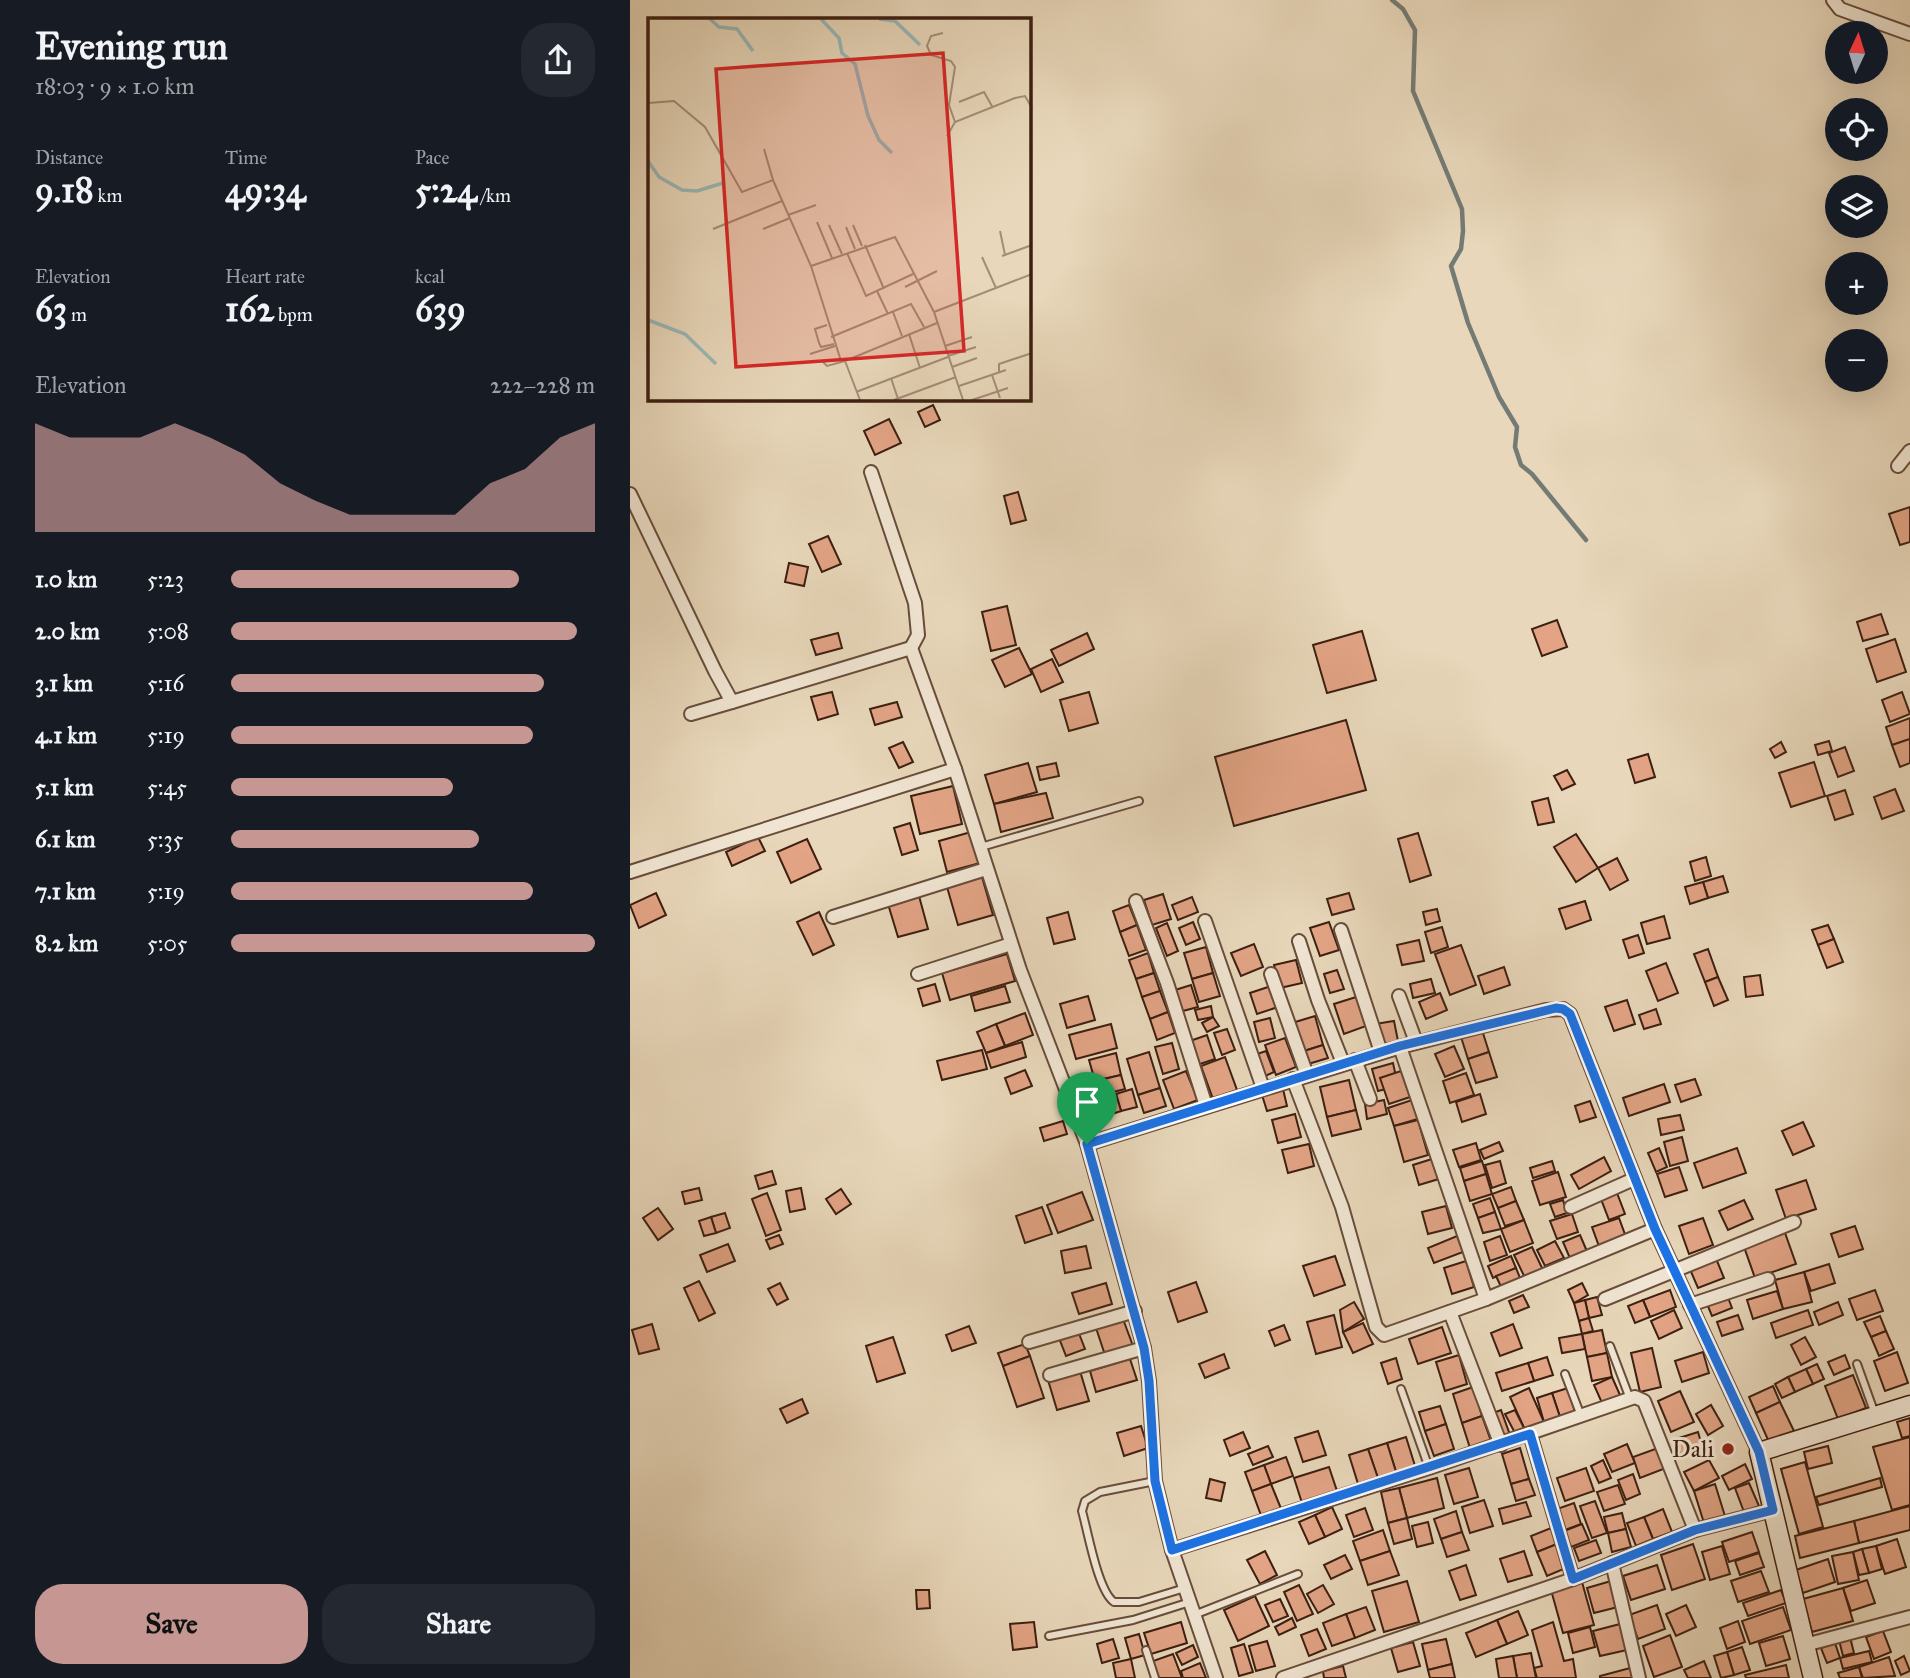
<!DOCTYPE html>
<meta charset="utf-8">
<style>
:root{--surface:#171b24;--page:#242831;--text:#f1f3f6;--muted:#9ea1a6;--accent:#c59692}
body{margin:0;font-family:"IM FELL Great Primer",serif;background:var(--page);color:var(--text);height:100vh;display:flex;flex-direction:column;font-size:26px;white-space:nowrap}
*{box-sizing:border-box;margin:0}
p{font-size:23px;color:var(--muted)}
.icon{flex:none;width:38px;height:38px;fill:none;stroke:currentColor;stroke-width:2;stroke-linecap:round;stroke-linejoin:round}
.map{position:relative;flex:1;overflow:hidden}
.panel{display:flex;flex-direction:column;background:var(--surface);width:630px}
.panel>*{flex:none}
.needle{width:46px;rotate:4deg}
.buttons{position:absolute;left:1195px;top:21px;display:grid;gap:14px}
.buttons a{display:grid;place-items:center;width:63px;height:63px;border-radius:50%;background:var(--surface);box-shadow:0 7px 28px #0002;font-size:35px}
.pin{position:absolute;display:grid;place-items:center;width:60px;height:60px;color:#fff;margin:-72px -30px;border-radius:50% 50% 50% 0;rotate:-45deg;box-shadow:0 0 7px #0007}
.pin .icon{rotate:45deg}
.round{display:grid;place-items:center;flex:none;width:74px;height:74px;border-radius:28px;background:var(--page)}
.headline{display:flex;align-items:center;justify-content:space-between;height:119px;padding:0 35px}
h1{font-size:38px;font-weight:700;line-height:52px}
.stats{display:grid;grid-template-columns:repeat(3,1fr);gap:10px;height:119px;padding:7px 35px}
.stats div{display:grid;align-content:center}
.stats b{font-size:35px;font-weight:700}
.stats small{font-size:19px;font-weight:400}
.stats p{font-size:19px}
.chart{height:196px;padding:14px 35px}
.chart p{display:flex;justify-content:space-between}
.chart svg{width:100%;height:126px;margin-top:7px;fill:var(--accent);opacity:.7}
.action{display:flex;gap:14px;margin-top:auto;padding:14px 35px}
.action a{flex:1;height:80px;border-radius:28px;background:var(--accent);color:#111;font-size:28px;font-weight:700;line-height:80px;text-align:center}
.action a+a{background:var(--page);color:var(--text)}
ul{padding:0 35px;list-style:none;font-size:23px}
li{display:grid;grid-template-columns:112px 84px 1fr;align-items:center;height:52px}
li i{height:18px;border-radius:9px;background:var(--accent)}
main{display:flex;flex:1;min-height:0}
.map>svg:first-child{display:block}
.lines{fill:none;stroke-linecap:round;stroke-linejoin:round}
.stream{stroke:#747b75;stroke-width:4.5}
.building{fill:#e2a485;stroke:#3d1f11;stroke-width:2}
.lane-casing{stroke:#684d3b;stroke-width:10}
.street-casing{stroke:#684d3b;stroke-width:16}
.secondary-casing{stroke:#3d1f11;stroke-width:21}
.lane{stroke:#f0e5d2;stroke-width:6}
.street{stroke:#f0e5d2;stroke-width:12}
.secondary{stroke:#f0e5d2;stroke-width:18}
.route-casing{stroke:#fff;stroke-width:14}
.route{stroke:#1a73e8;stroke-width:9}
.poi-dot{fill:#8f2418;stroke:#f0e5d2;stroke-width:2.5}
.labels{text-anchor:middle;dominant-baseline:central;stroke-width:6;stroke-linejoin:round;paint-order:stroke}
.poi-label{font-size:24px;fill:#3d1f11;stroke:#f0e5d2;text-anchor:end}
.inset-river{fill:none;stroke:#99b8b8;stroke-width:3.5}
.inset-road{fill:none;stroke:#a48d76;stroke-width:2}
.view{fill:#d62828;fill-opacity:0.15;stroke:#d62828;stroke-width:3.5}
.inset-edge{fill:none;stroke:#3d1f11;stroke-width:3.5}
</style>
<main>
<section class="panel">
<div class="headline"><div><h1>Evening run</h1><p>18:03 · 9 × 1.0 km</p></div><a class="round"><svg class="icon" aria-label="share" viewBox="0 0 24 24"><path d="M12 15V3M7 8l5-5 5 5M5 13v7h14v-7"/></svg></a></div>
<div class="stats">
<div><p>Distance</p><b>9.18<small> km</small></b></div>
<div><p>Time</p><b>49:34</b></div>
<div><p>Pace</p><b>5:24<small> /km</small></b></div>
</div>
<div class="stats">
<div><p>Elevation</p><b>63<small> m</small></b></div>
<div><p>Heart rate</p><b>162<small> bpm</small></b></div>
<div><p>kcal</p><b>639</b></div>
</div>
<div class="chart"><p><span>Elevation</span>222–228 m</p>
<svg viewBox="0 0 160 44" preserveAspectRatio="none"><path d="M0 44V6L10 11L20 11L30 11L40 6L50 11L60 17L70 27L80 33L90 38L100 38L110 38L120 38L130 27L140 22L150 11L160 6V44z"/></svg>
</div>
<ul>
<li><b>1.0 km</b>5:23<i style="width:79%"></i></li>
<li><b>2.0 km</b>5:08<i style="width:95%"></i></li>
<li><b>3.1 km</b>5:16<i style="width:86%"></i></li>
<li><b>4.1 km</b>5:19<i style="width:83%"></i></li>
<li><b>5.1 km</b>5:45<i style="width:61%"></i></li>
<li><b>6.1 km</b>5:35<i style="width:68%"></i></li>
<li><b>7.1 km</b>5:19<i style="width:83%"></i></li>
<li><b>8.2 km</b>5:05<i style="width:100%"></i></li>
</ul>
<div class="action"><a>Save</a><a>Share</a></div>
</section>
<div class="map">
<svg width="1280" height="1678" viewBox="0 0 1280 1678">
<rect width="100%" height="100%" fill="#e8d7ba"/>
<filter id="stains"><feTurbulence type="fractalNoise" baseFrequency=".00286" numOctaves="4"/><feColorMatrix values="0 0 0 0 .2 0 0 0 0 .09 0 0 0 0 .02 0 0 0 .5 -.17"/></filter>
<radialGradient id="worn" r=".72"><stop offset=".6" stop-color="#630" stop-opacity="0"/><stop offset="1" stop-color="#630" stop-opacity=".3"/></radialGradient>
<g class="lines">
<polyline class="stream" points="762,0 773,9 785,30 783,91 832,209 833,231 831,249 821,266 838,323 869,397 887,427 885,447 891,465 902,474 956,540"/>
</g>
<g class="building">
<polygon points="303,405 310,420 295,427 288,412"/>
<polygon points="259,419 271,443 245,455 234,431"/>
<polygon points="388,492 396,520 381,524 374,496"/>
<polygon points="1280,507 1280,542 1270,545 1259,514"/>
<polygon points="198,536 211,564 192,572 179,544"/>
<polygon points="159,563 178,567 174,586 155,582"/>
<polygon points="377,606 386,645 361,651 352,612"/>
<polygon points="1251,614 1258,634 1233,641 1227,622"/>
<polygon points="927,620 937,647 912,656 902,629"/>
<polygon points="732,631 746,680 697,693 683,645"/>
<polygon points="208,633 212,648 186,655 181,640"/>
<polygon points="457,633 464,649 429,666 421,650"/>
<polygon points="1265,639 1276,672 1247,682 1236,649"/>
<polygon points="389,648 402,674 375,687 362,660"/>
<polygon points="422,659 433,682 411,692 401,669"/>
<polygon points="202,692 208,714 188,720 181,697"/>
<polygon points="459,692 468,723 439,731 430,700"/>
<polygon points="1272,692 1280,714 1260,722 1252,700"/>
<polygon points="267,702 272,717 245,725 240,709"/>
<polygon points="1280,718 1280,739 1262,745 1256,727"/>
<polygon points="716,720 736,790 604,826 585,757"/>
<polygon points="1280,739 1280,763 1270,767 1262,745"/>
<polygon points="1199,741 1202,751 1188,755 1185,745"/>
<polygon points="273,742 283,762 269,768 259,748"/>
<polygon points="1151,742 1156,752 1145,758 1140,749"/>
<polygon points="1215,747 1224,771 1208,777 1199,753"/>
<polygon points="1018,754 1025,777 1005,783 998,760"/>
<polygon points="1184,762 1195,796 1161,807 1149,773"/>
<polygon points="398,763 407,792 364,804 355,775"/>
<polygon points="426,763 429,776 410,780 407,767"/>
<polygon points="937,770 945,784 932,790 924,776"/>
<polygon points="323,786 332,824 290,834 281,796"/>
<polygon points="1265,789 1274,811 1252,819 1244,797"/>
<polygon points="1215,790 1223,814 1205,820 1197,796"/>
<polygon points="416,793 423,818 371,832 364,804"/>
<polygon points="918,798 924,822 908,825 902,802"/>
<polygon points="280,823 288,850 272,855 264,828"/>
<polygon points="341,832 350,863 317,872 309,841"/>
<polygon points="788,833 801,875 780,882 768,839"/>
<polygon points="946,834 968,868 946,882 924,847"/>
<polygon points="128,837 135,851 102,866 96,852"/>
<polygon points="177,839 191,869 161,883 147,852"/>
<polygon points="1076,857 1081,876 1065,881 1060,862"/>
<polygon points="987,858 998,880 980,890 968,868"/>
<polygon points="1093,876 1098,892 1078,898 1073,882"/>
<polygon points="352,877 363,915 328,925 317,887"/>
<polygon points="1073,882 1078,898 1060,904 1055,887"/>
<polygon points="26,893 36,915 9,928 0,905"/>
<polygon points="719,893 724,909 702,915 697,899"/>
<polygon points="533,894 541,919 522,925 514,900"/>
<polygon points="289,896 298,929 268,937 258,904"/>
<polygon points="562,897 568,912 548,920 542,905"/>
<polygon points="955,901 961,920 936,929 929,909"/>
<polygon points="499,905 507,925 490,932 483,911"/>
<polygon points="807,909 810,921 796,925 793,912"/>
<polygon points="189,912 204,945 183,955 167,922"/>
<polygon points="438,912 445,939 424,944 417,918"/>
<polygon points="1034,916 1040,938 1017,944 1011,923"/>
<polygon points="563,922 570,939 556,945 549,928"/>
<polygon points="699,922 709,950 690,956 680,928"/>
<polygon points="537,923 548,951 537,956 526,928"/>
<polygon points="507,925 516,950 499,956 490,932"/>
<polygon points="1198,925 1204,939 1188,945 1182,930"/>
<polygon points="812,927 818,947 801,953 795,932"/>
<polygon points="1008,935 1014,953 999,958 993,940"/>
<polygon points="1204,939 1213,962 1197,968 1188,945"/>
<polygon points="789,940 794,961 772,965 767,945"/>
<polygon points="624,944 633,967 611,976 601,953"/>
<polygon points="831,945 846,985 820,995 805,954"/>
<polygon points="576,947 583,973 562,979 554,953"/>
<polygon points="1078,949 1088,977 1075,982 1064,954"/>
<polygon points="518,953 524,973 506,979 499,960"/>
<polygon points="377,954 385,981 320,1000 312,973"/>
<polygon points="666,960 672,983 650,988 644,965"/>
<polygon points="1036,963 1048,993 1028,1001 1016,971"/>
<polygon points="874,967 880,985 854,994 848,976"/>
<polygon points="707,970 714,989 700,993 694,974"/>
<polygon points="524,973 530,991 512,997 506,979"/>
<polygon points="583,973 590,996 569,1002 562,979"/>
<polygon points="1130,975 1133,995 1116,997 1114,977"/>
<polygon points="1088,977 1098,1000 1084,1006 1075,982"/>
<polygon points="801,979 805,993 783,998 780,984"/>
<polygon points="305,984 310,1001 293,1006 288,989"/>
<polygon points="561,985 568,1007 549,1012 542,991"/>
<polygon points="375,986 380,1002 345,1011 341,996"/>
<polygon points="641,986 648,1007 627,1014 620,993"/>
<polygon points="530,991 538,1012 520,1019 512,997"/>
<polygon points="810,993 817,1010 796,1019 789,1002"/>
<polygon points="458,996 465,1020 437,1028 430,1004"/>
<polygon points="726,997 736,1026 714,1034 704,1004"/>
<polygon points="997,1000 1005,1024 984,1031 975,1007"/>
<polygon points="581,1006 583,1017 568,1020 565,1010"/>
<polygon points="1026,1009 1031,1024 1014,1029 1009,1015"/>
<polygon points="538,1012 545,1033 527,1040 520,1019"/>
<polygon points="395,1013 403,1035 375,1046 366,1024"/>
<polygon points="685,1016 693,1045 671,1052 662,1023"/>
<polygon points="583,1017 589,1026 577,1032 572,1023"/>
<polygon points="640,1018 645,1038 629,1042 624,1022"/>
<polygon points="764,1021 768,1041 749,1045 745,1024"/>
<polygon points="366,1024 375,1046 356,1053 347,1032"/>
<polygon points="481,1024 487,1048 446,1059 439,1035"/>
<polygon points="597,1029 605,1050 592,1055 584,1033"/>
<polygon points="852,1030 859,1052 838,1059 831,1037"/>
<polygon points="577,1035 585,1059 567,1065 560,1041"/>
<polygon points="655,1038 666,1067 646,1075 635,1045"/>
<polygon points="392,1042 396,1057 361,1068 356,1053"/>
<polygon points="542,1043 549,1069 533,1074 525,1047"/>
<polygon points="693,1045 698,1058 675,1065 671,1052"/>
<polygon points="824,1046 834,1069 815,1077 805,1054"/>
<polygon points="352,1050 357,1069 312,1080 307,1061"/>
<polygon points="636,1051 644,1072 633,1077 624,1055"/>
<polygon points="519,1052 530,1088 508,1095 497,1059"/>
<polygon points="859,1052 867,1077 846,1083 838,1059"/>
<polygon points="486,1053 491,1075 465,1081 459,1060"/>
<polygon points="595,1057 607,1090 583,1099 571,1066"/>
<polygon points="763,1063 768,1086 748,1091 742,1069"/>
<polygon points="395,1070 402,1086 381,1094 375,1078"/>
<polygon points="556,1071 568,1100 544,1109 533,1080"/>
<polygon points="771,1071 780,1097 759,1104 750,1078"/>
<polygon points="836,1073 844,1095 820,1103 813,1081"/>
<polygon points="491,1075 495,1089 468,1096 465,1081"/>
<polygon points="1065,1079 1071,1095 1051,1102 1045,1085"/>
<polygon points="719,1080 726,1110 697,1117 690,1087"/>
<polygon points="1034,1084 1040,1102 999,1116 993,1098"/>
<polygon points="530,1088 536,1106 514,1113 508,1095"/>
<polygon points="502,1089 507,1107 491,1111 486,1094"/>
<polygon points="653,1089 657,1106 637,1111 632,1095"/>
<polygon points="486,1094 491,1111 473,1117 468,1099"/>
<polygon points="850,1094 856,1114 832,1122 826,1102"/>
<polygon points="785,1099 791,1118 764,1126 758,1108"/>
<polygon points="754,1100 757,1114 737,1119 735,1104"/>
<polygon points="960,1101 966,1117 950,1122 945,1106"/>
<polygon points="726,1110 731,1129 702,1136 697,1117"/>
<polygon points="665,1114 671,1137 648,1143 642,1120"/>
<polygon points="1050,1115 1054,1130 1031,1135 1028,1119"/>
<polygon points="788,1120 798,1155 774,1162 764,1126"/>
<polygon points="433,1121 437,1134 414,1141 410,1128"/>
<polygon points="1173,1122 1184,1146 1163,1155 1152,1131"/>
<polygon points="1052,1137 1058,1161 1040,1166 1034,1142"/>
<polygon points="869,1142 873,1151 854,1159 850,1150"/>
<polygon points="846,1143 851,1160 829,1167 823,1150"/>
<polygon points="679,1144 684,1166 658,1173 652,1150"/>
<polygon points="1029,1148 1037,1167 1026,1172 1018,1153"/>
<polygon points="1107,1148 1116,1173 1073,1188 1064,1163"/>
<polygon points="974,1157 981,1171 949,1189 941,1175"/>
<polygon points="805,1158 812,1178 789,1185 783,1165"/>
<polygon points="852,1161 856,1174 834,1181 830,1168"/>
<polygon points="870,1161 876,1183 862,1188 855,1165"/>
<polygon points="922,1161 925,1171 903,1178 900,1168"/>
<polygon points="1049,1167 1057,1190 1035,1197 1027,1174"/>
<polygon points="142,1171 146,1184 129,1189 125,1176"/>
<polygon points="928,1172 936,1197 910,1205 902,1181"/>
<polygon points="856,1174 862,1194 840,1201 834,1181"/>
<polygon points="1176,1180 1186,1209 1156,1219 1146,1190"/>
<polygon points="881,1187 886,1201 868,1208 862,1194"/>
<polygon points="69,1188 72,1200 55,1204 52,1192"/>
<polygon points="171,1188 175,1209 160,1212 156,1191"/>
<polygon points="211,1189 221,1204 206,1214 196,1199"/>
<polygon points="452,1192 463,1220 428,1233 417,1205"/>
<polygon points="137,1193 151,1230 136,1236 122,1199"/>
<polygon points="987,1193 995,1214 979,1220 971,1199"/>
<polygon points="860,1198 865,1212 848,1218 843,1204"/>
<polygon points="933,1200 937,1213 925,1217 920,1204"/>
<polygon points="1114,1200 1123,1219 1098,1230 1089,1211"/>
<polygon points="886,1201 894,1220 875,1226 868,1208"/>
<polygon points="816,1206 822,1228 798,1234 792,1212"/>
<polygon points="412,1207 422,1234 395,1243 386,1216"/>
<polygon points="28,1208 43,1229 28,1240 13,1218"/>
<polygon points="865,1212 871,1229 853,1233 848,1218"/>
<polygon points="95,1213 100,1228 86,1233 81,1217"/>
<polygon points="942,1214 948,1232 927,1239 920,1221"/>
<polygon points="81,1217 86,1233 74,1236 69,1221"/>
<polygon points="989,1218 997,1240 970,1249 962,1227"/>
<polygon points="1073,1218 1083,1245 1059,1254 1049,1226"/>
<polygon points="894,1220 903,1243 880,1252 871,1229"/>
<polygon points="1225,1226 1233,1249 1209,1257 1201,1234"/>
<polygon points="1154,1230 1166,1264 1125,1278 1113,1244"/>
<polygon points="149,1235 153,1244 140,1249 136,1240"/>
<polygon points="950,1235 959,1256 942,1263 933,1242"/>
<polygon points="827,1236 833,1252 804,1263 798,1248"/>
<polygon points="870,1236 877,1255 860,1261 854,1242"/>
<polygon points="925,1241 934,1258 915,1266 907,1250"/>
<polygon points="98,1244 105,1261 77,1272 70,1255"/>
<polygon points="456,1246 461,1268 435,1273 431,1251"/>
<polygon points="902,1247 914,1272 896,1280 884,1255"/>
<polygon points="705,1256 715,1285 684,1296 673,1266"/>
<polygon points="881,1256 886,1268 863,1278 858,1266"/>
<polygon points="1085,1256 1094,1278 1068,1288 1059,1267"/>
<polygon points="836,1261 844,1287 822,1294 814,1268"/>
<polygon points="1199,1264 1205,1283 1181,1291 1174,1272"/>
<polygon points="886,1268 892,1283 873,1291 866,1276"/>
<polygon points="1174,1272 1182,1302 1153,1309 1145,1280"/>
<polygon points="69,1281 85,1313 69,1321 54,1288"/>
<polygon points="566,1282 577,1312 548,1322 538,1292"/>
<polygon points="150,1283 158,1299 147,1305 138,1289"/>
<polygon points="476,1283 482,1304 449,1314 442,1293"/>
<polygon points="952,1283 958,1295 944,1303 938,1290"/>
<polygon points="1040,1290 1046,1307 1020,1317 1013,1300"/>
<polygon points="1245,1290 1253,1311 1227,1320 1219,1299"/>
<polygon points="1147,1291 1153,1309 1123,1319 1117,1300"/>
<polygon points="893,1295 899,1307 884,1313 879,1301"/>
<polygon points="1097,1295 1102,1308 1082,1316 1077,1304"/>
<polygon points="967,1297 972,1315 959,1318 955,1300"/>
<polygon points="955,1300 959,1318 949,1321 944,1303"/>
<polygon points="1013,1300 1020,1317 1005,1323 998,1306"/>
<polygon points="724,1302 734,1319 713,1332 710,1310"/>
<polygon points="1208,1302 1213,1315 1189,1325 1184,1312"/>
<polygon points="1044,1310 1052,1328 1029,1339 1021,1321"/>
<polygon points="1178,1310 1183,1325 1146,1338 1141,1323"/>
<polygon points="704,1315 712,1347 686,1354 677,1322"/>
<polygon points="1108,1315 1113,1329 1092,1336 1087,1322"/>
<polygon points="1250,1316 1256,1331 1241,1337 1234,1322"/>
<polygon points="959,1318 963,1331 952,1334 949,1321"/>
<polygon points="493,1319 503,1346 475,1355 466,1328"/>
<polygon points="733,1323 743,1344 723,1353 713,1332"/>
<polygon points="22,1324 29,1349 9,1354 2,1330"/>
<polygon points="883,1324 892,1348 870,1356 861,1333"/>
<polygon points="654,1325 660,1340 645,1346 639,1331"/>
<polygon points="339,1326 346,1343 322,1351 316,1335"/>
<polygon points="812,1327 821,1353 788,1364 779,1339"/>
<polygon points="972,1330 977,1353 957,1357 952,1334"/>
<polygon points="448,1331 455,1349 436,1356 429,1338"/>
<polygon points="1256,1331 1264,1349 1249,1356 1241,1337"/>
<polygon points="952,1334 955,1349 932,1353 929,1338"/>
<polygon points="263,1337 275,1373 247,1382 236,1346"/>
<polygon points="1175,1337 1186,1357 1171,1365 1161,1345"/>
<polygon points="395,1344 400,1356 373,1366 368,1353"/>
<polygon points="1022,1348 1031,1387 1010,1392 1001,1353"/>
<polygon points="1073,1352 1079,1373 1052,1382 1045,1361"/>
<polygon points="1267,1352 1278,1383 1255,1391 1244,1361"/>
<polygon points="977,1353 982,1377 962,1381 957,1357"/>
<polygon points="594,1354 599,1368 575,1378 569,1364"/>
<polygon points="829,1355 837,1384 815,1391 806,1362"/>
<polygon points="1215,1355 1220,1368 1204,1375 1198,1362"/>
<polygon points="400,1356 414,1398 387,1407 373,1366"/>
<polygon points="917,1357 923,1375 904,1381 898,1363"/>
<polygon points="766,1358 772,1379 758,1384 751,1363"/>
<polygon points="500,1359 507,1380 466,1392 460,1371"/>
<polygon points="898,1363 904,1381 872,1391 866,1373"/>
<polygon points="1187,1364 1194,1379 1183,1384 1176,1369"/>
<polygon points="1176,1369 1183,1384 1165,1392 1158,1377"/>
<polygon points="450,1371 459,1401 427,1410 418,1380"/>
<polygon points="1223,1375 1236,1408 1208,1419 1195,1386"/>
<polygon points="982,1377 990,1395 972,1403 964,1385"/>
<polygon points="1158,1377 1165,1392 1152,1398 1145,1384"/>
<polygon points="1143,1386 1150,1402 1126,1413 1119,1397"/>
<polygon points="843,1387 852,1416 832,1423 823,1394"/>
<polygon points="899,1388 914,1422 895,1430 880,1397"/>
<polygon points="938,1388 945,1412 930,1417 922,1393"/>
<polygon points="1050,1391 1064,1422 1041,1432 1028,1401"/>
<polygon points="922,1393 930,1417 914,1422 907,1398"/>
<polygon points="172,1399 178,1413 157,1423 150,1409"/>
<polygon points="1150,1402 1164,1431 1139,1442 1126,1413"/>
<polygon points="1081,1405 1093,1426 1078,1435 1066,1414"/>
<polygon points="810,1406 816,1424 795,1431 789,1412"/>
<polygon points="871,1410 880,1435 872,1438 863,1413"/>
<polygon points="885,1410 895,1430 886,1435 875,1414"/>
<polygon points="852,1416 861,1441 840,1448 832,1423"/>
<polygon points="1280,1418 1280,1436 1272,1438 1267,1422"/>
<polygon points="816,1424 824,1449 804,1456 795,1431"/>
<polygon points="511,1426 518,1448 494,1456 487,1433"/>
<polygon points="688,1431 696,1455 673,1462 665,1438"/>
<polygon points="613,1432 620,1448 600,1456 594,1440"/>
<polygon points="1068,1432 1073,1449 1051,1456 1046,1439"/>
<polygon points="776,1437 786,1469 767,1475 757,1443"/>
<polygon points="1280,1437 1280,1505 1262,1510 1243,1447"/>
<polygon points="757,1443 767,1475 749,1481 738,1449"/>
<polygon points="997,1444 1005,1463 982,1472 974,1454"/>
<polygon points="638,1446 643,1457 623,1465 618,1454"/>
<polygon points="1198,1446 1202,1463 1178,1469 1174,1452"/>
<polygon points="890,1448 899,1479 881,1484 872,1454"/>
<polygon points="1028,1448 1036,1468 1010,1478 1003,1457"/>
<polygon points="738,1449 749,1481 729,1487 719,1455"/>
<polygon points="656,1457 663,1476 641,1484 634,1465"/>
<polygon points="973,1460 981,1478 969,1483 961,1466"/>
<polygon points="1079,1460 1089,1478 1064,1491 1054,1472"/>
<polygon points="1175,1462 1193,1527 1169,1534 1151,1469"/>
<polygon points="1115,1464 1122,1479 1099,1490 1092,1476"/>
<polygon points="634,1465 641,1484 622,1491 615,1472"/>
<polygon points="699,1467 708,1494 673,1506 664,1478"/>
<polygon points="839,1468 848,1497 824,1504 815,1475"/>
<polygon points="956,1468 964,1491 935,1501 927,1478"/>
<polygon points="1003,1474 1010,1494 996,1500 988,1480"/>
<polygon points="807,1478 814,1508 777,1518 769,1488"/>
<polygon points="1250,1478 1252,1487 1189,1505 1186,1497"/>
<polygon points="580,1479 595,1483 591,1501 576,1498"/>
<polygon points="899,1479 905,1495 886,1501 881,1484"/>
<polygon points="1119,1483 1129,1506 1114,1512 1105,1488"/>
<polygon points="641,1484 652,1511 632,1518 622,1491"/>
<polygon points="1085,1484 1095,1516 1074,1523 1064,1491"/>
<polygon points="988,1485 995,1504 974,1511 967,1492"/>
<polygon points="769,1488 777,1518 758,1523 751,1492"/>
<polygon points="854,1500 863,1526 840,1533 832,1507"/>
<polygon points="965,1501 977,1533 962,1538 950,1506"/>
<polygon points="896,1502 901,1516 873,1524 869,1509"/>
<polygon points="944,1503 951,1524 935,1530 927,1509"/>
<polygon points="1280,1506 1280,1530 1229,1543 1224,1521"/>
<polygon points="702,1507 712,1529 695,1537 685,1515"/>
<polygon points="735,1508 743,1530 724,1537 716,1515"/>
<polygon points="1033,1509 1042,1532 1023,1539 1014,1517"/>
<polygon points="826,1511 832,1532 811,1539 804,1519"/>
<polygon points="992,1513 996,1529 978,1533 974,1517"/>
<polygon points="685,1515 695,1537 679,1544 669,1522"/>
<polygon points="1014,1517 1023,1539 1006,1546 997,1523"/>
<polygon points="777,1518 782,1539 764,1544 758,1523"/>
<polygon points="1224,1521 1229,1543 1170,1558 1165,1536"/>
<polygon points="798,1522 803,1543 787,1547 782,1526"/>
<polygon points="952,1524 959,1540 941,1547 934,1531"/>
<polygon points="921,1528 927,1544 907,1552 901,1536"/>
<polygon points="996,1529 1001,1547 982,1552 978,1533"/>
<polygon points="753,1530 760,1551 730,1561 723,1541"/>
<polygon points="832,1532 839,1550 817,1557 811,1539"/>
<polygon points="1122,1532 1129,1552 1099,1562 1092,1542"/>
<polygon points="1267,1539 1276,1567 1255,1574 1246,1546"/>
<polygon points="966,1540 971,1553 949,1561 944,1548"/>
<polygon points="927,1544 936,1568 917,1576 907,1552"/>
<polygon points="1063,1544 1075,1579 1042,1590 1031,1555"/>
<polygon points="1092,1546 1100,1574 1080,1580 1072,1552"/>
<polygon points="1246,1546 1252,1569 1239,1573 1232,1549"/>
<polygon points="1232,1549 1239,1573 1229,1575 1223,1552"/>
<polygon points="635,1551 647,1575 630,1584 617,1560"/>
<polygon points="760,1551 769,1575 738,1585 730,1561"/>
<polygon points="894,1551 902,1575 878,1582 870,1559"/>
<polygon points="1223,1552 1229,1580 1208,1584 1202,1556"/>
<polygon points="1129,1553 1134,1567 1110,1575 1105,1561"/>
<polygon points="715,1555 722,1569 701,1579 694,1565"/>
<polygon points="1198,1559 1205,1582 1173,1593 1166,1570"/>
<polygon points="836,1565 846,1595 830,1600 819,1571"/>
<polygon points="1027,1565 1035,1589 1001,1600 993,1576"/>
<polygon points="1131,1571 1139,1592 1108,1602 1101,1581"/>
<polygon points="1237,1580 1245,1603 1221,1611 1213,1588"/>
<polygon points="777,1581 789,1622 754,1632 742,1591"/>
<polygon points="981,1581 988,1607 964,1613 957,1588"/>
<polygon points="952,1582 964,1625 933,1633 921,1590"/>
<polygon points="669,1585 683,1614 667,1621 654,1592"/>
<polygon points="693,1585 704,1604 688,1613 677,1594"/>
<polygon points="1213,1588 1223,1621 1182,1632 1173,1599"/>
<polygon points="286,1590 299,1590 300,1608 287,1609"/>
<polygon points="1151,1590 1156,1603 1118,1616 1113,1603"/>
<polygon points="625,1596 639,1626 608,1641 594,1610"/>
<polygon points="650,1599 658,1616 643,1622 635,1605"/>
<polygon points="1027,1605 1035,1629 1008,1639 999,1615"/>
<polygon points="1056,1605 1066,1627 1046,1636 1036,1614"/>
<polygon points="736,1607 745,1630 725,1638 716,1614"/>
<polygon points="1153,1607 1161,1630 1120,1644 1112,1621"/>
<polygon points="888,1611 898,1635 877,1644 867,1620"/>
<polygon points="716,1614 725,1638 702,1646 693,1623"/>
<polygon points="662,1618 666,1627 649,1635 645,1627"/>
<polygon points="867,1620 877,1644 846,1657 836,1633"/>
<polygon points="1108,1621 1115,1642 1097,1649 1090,1628"/>
<polygon points="404,1622 407,1647 383,1650 380,1624"/>
<polygon points="551,1622 557,1643 521,1654 514,1633"/>
<polygon points="923,1622 934,1661 943,1659 946,1678 907,1678 904,1668 912,1666 902,1630"/>
<polygon points="990,1624 997,1650 970,1656 963,1631"/>
<polygon points="960,1627 965,1647 943,1653 938,1633"/>
<polygon points="687,1629 696,1649 679,1656 671,1635"/>
<polygon points="1253,1631 1261,1652 1244,1659 1236,1637"/>
<polygon points="509,1634 515,1655 501,1659 495,1638"/>
<polygon points="1040,1635 1052,1667 1024,1677 1013,1646"/>
<polygon points="1153,1636 1160,1659 1136,1666 1129,1643"/>
<polygon points="1220,1637 1224,1653 1213,1656 1209,1640"/>
<polygon points="483,1639 489,1658 472,1663 467,1644"/>
<polygon points="816,1639 822,1664 798,1670 792,1644"/>
<polygon points="637,1641 645,1666 626,1671 619,1646"/>
<polygon points="783,1642 790,1666 768,1672 761,1648"/>
<polygon points="1205,1643 1210,1658 1197,1663 1191,1648"/>
<polygon points="614,1644 623,1672 609,1676 601,1648"/>
<polygon points="563,1645 568,1657 552,1665 546,1653"/>
<polygon points="1112,1647 1120,1670 1104,1675 1097,1652"/>
<polygon points="1239,1651 1242,1662 1213,1669 1210,1658"/>
<polygon points="1097,1652 1104,1675 1091,1678 1084,1656"/>
<polygon points="901,1653 906,1678 887,1678 883,1656"/>
<polygon points="543,1654 552,1678 529,1678 523,1661"/>
<polygon points="883,1656 887,1678 869,1678 866,1659"/>
<polygon points="1274,1656 1280,1671 1271,1675 1265,1661"/>
<polygon points="1259,1657 1265,1676 1233,1678 1229,1667"/>
<polygon points="501,1659 505,1678 486,1678 483,1663"/>
<polygon points="1074,1661 1081,1678 1058,1678 1054,1670"/>
<polygon points="570,1663 576,1678 553,1678 551,1671"/>
<polygon points="822,1664 825,1678 800,1678 798,1670"/>
<polygon points="1156,1665 1159,1678 1116,1678 1115,1675"/>
<polygon points="713,1666 716,1678 694,1678 693,1671"/>
<polygon points="1004,1667 1007,1678 970,1678 970,1676"/>
<polygon points="1229,1667 1232,1678 1210,1678 1208,1673"/>
</g>
<g class="lines">
<defs>
<g id="lane">
<polyline points="351,847 509,801"/>
<polyline points="980,1346 1000,1399"/>
<polyline points="1227,1364 1245,1414"/>
<polyline points="935,1374 951,1416"/>
<polyline points="771,1389 799,1468"/>
<path d="M525 1481 470 1492 455 1501 452 1511C458 1532 468 1591 484 1602H509L555 1588"/>
<polyline points="564,1615 668,1574"/>
<polyline points="419,1636 503,1620 560,1602"/>
<polyline points="516,1650 525,1678"/>
</g>
<g id="street">
<polyline points="1203,0 1210,9 1280,34"/>
<polyline points="1268,466 1280,451"/>
<polyline points="241,472 285,603 288,635 281,648"/>
<polyline points="0,494 85,671 102,702 281,648 325,769 390,970 457,1144 514,1348 519,1381 525,1481 542,1550 586,1678"/>
<polyline points="61,714 102,702"/>
<polyline points="0,872 325,769"/>
<polyline points="506,901 537,983 576,1106"/>
<polyline points="203,917 356,869"/>
<polyline points="575,921 633,1088"/>
<polyline points="711,930 751,1052"/>
<polyline points="669,941 688,1000 713,1063"/>
<polyline points="288,974 381,944"/>
<polyline points="641,974 677,1075"/>
<polyline points="769,996 786,1042"/>
<polyline points="770,1047 856,1299"/>
<polyline points="725,1060 740,1099"/>
<polyline points="663,1079 712,1207 746,1327 754,1335 856,1299 1025,1229"/>
<polyline points="457,1144 770,1047 916,1010 933,1009 940,1014 1025,1229 1129,1452"/>
<polyline points="941,1207 1004,1179"/>
<polyline points="975,1299 1164,1222"/>
<polyline points="1060,1305 1138,1279"/>
<polyline points="820,1312 871,1445"/>
<polyline points="399,1342 505,1311"/>
<polyline points="420,1375 514,1348"/>
<polyline points="900,1434 943,1579"/>
<polyline points="542,1550 799,1468 1005,1397 1014,1401 1065,1530"/>
<polyline points="982,1563 1009,1678"/>
<polyline points="1175,1645 1280,1617"/>
<polyline points="653,1678 943,1579 1065,1530 1143,1510"/>
</g>
<polyline id="secondary" points="1183,1678 1129,1452 1280,1405"/>
</defs>
<use href="#lane" class="lane-casing"/>
<use href="#street" class="street-casing"/>
<use href="#secondary" class="secondary-casing"/>
<use href="#lane" class="lane"/>
<use href="#street" class="street"/>
<use href="#secondary" class="secondary"/>
</g>
<g class="lines">
<defs>
<polygon id="route" points="926,1008 933,1009 940,1014 1025,1229 1129,1452 1143,1510 1065,1530 943,1579 900,1434 542,1550 525,1481 519,1381 514,1348 457,1144 770,1046"/>
</defs>
<use href="#route" class="route-casing"/>
<use href="#route" class="route"/>
</g>
<circle class="poi-dot" cx="1098" cy="1449" r="7"/>
<g class="labels">
<g class="poi-label">
<text x="1084" y="1449">Dali</text>
</g>
</g>
<g transform="translate(18 18)">
<rect width="383" height="383" fill="#e8d7ba"/>
<path class="inset-river" d="M62 1 71 9 89 11 105 33M173 1 191 20 194 35 207 46 220 98 231 122 244 135M231 1 247 3 272 27M0 143 11 159 34 172 49 173 75 165M0 302 37 316 68 346"/>
<path class="inset-road" d="M295 15 283 18 279 28 283 37 303 43 307 49 301 87 307 104M311 84 336 74 345 90M0 85 26 83 57 109 94 174 125 162 163 248 193 343M299 118 307 104 367 80 377 78 384 90M116 131 125 162M140 197 168 187M169 204 184 240M181 207 194 236M205 207 214 228M198 209 207 231M65 211 134 183M115 211 142 200M352 213 357 237M217 227 236 271M199 235 218 278 265 256M354 238 384 227M334 239 348 270M163 248 247 219 286 294 315 382M257 269 289 253M229 273 240 296M245 294 254 318M286 294 384 256M179 307 167 311 171 325 173 329 186 326M261 316 272 350M183 319 263 286 276 309M297 328 324 319M162 336 187 328M300 338 328 329M174 343 179 348 197 343 289 305M197 343 212 382M304 349 329 340M351 354V346L384 335M344 357 352 380M243 360 250 381M311 368 358 352M208 374 300 339M246 382 308 359M324 382 360 370"/>
<path class="view" d="M295 35 316 333 88 349 68 51Z"/>
<rect width="383" height="383" class="inset-edge"/>
</g>
<rect width="100%" height="100%" filter="url(#stains)"/>
<rect width="100%" height="100%" fill="url(#worn)"/>
</svg>
<div class="buttons">
<a><svg class="needle" viewBox="-14 -14 28 28"><path d="M0-13l5 13h-10z" fill="#e53935"/><path d="M0 13l5-13h-10z" fill="#9ea1a6"/></svg></a>
<a><svg class="icon" aria-label="locate" viewBox="0 0 24 24"><circle cx="12" cy="12" r="6"/><path d="M12 2v4M12 18v4M2 12h4M18 12h4"/></svg></a>
<a><svg class="icon" aria-label="layers" viewBox="0 0 24 24"><path d="M12 4l9 5-9 5-9-5zM3 14l9 5 9-5"/></svg></a>
<a>+</a>
<a>−</a>
</div>
<div class="pin" style="left:457px;top:1144px;background:#1e9e55"><svg class="icon" aria-label="arrive" viewBox="0 0 24 24"><path d="M6 21V4h12l-3 4 3 4H6"/></svg></div>
</div>
</main>
